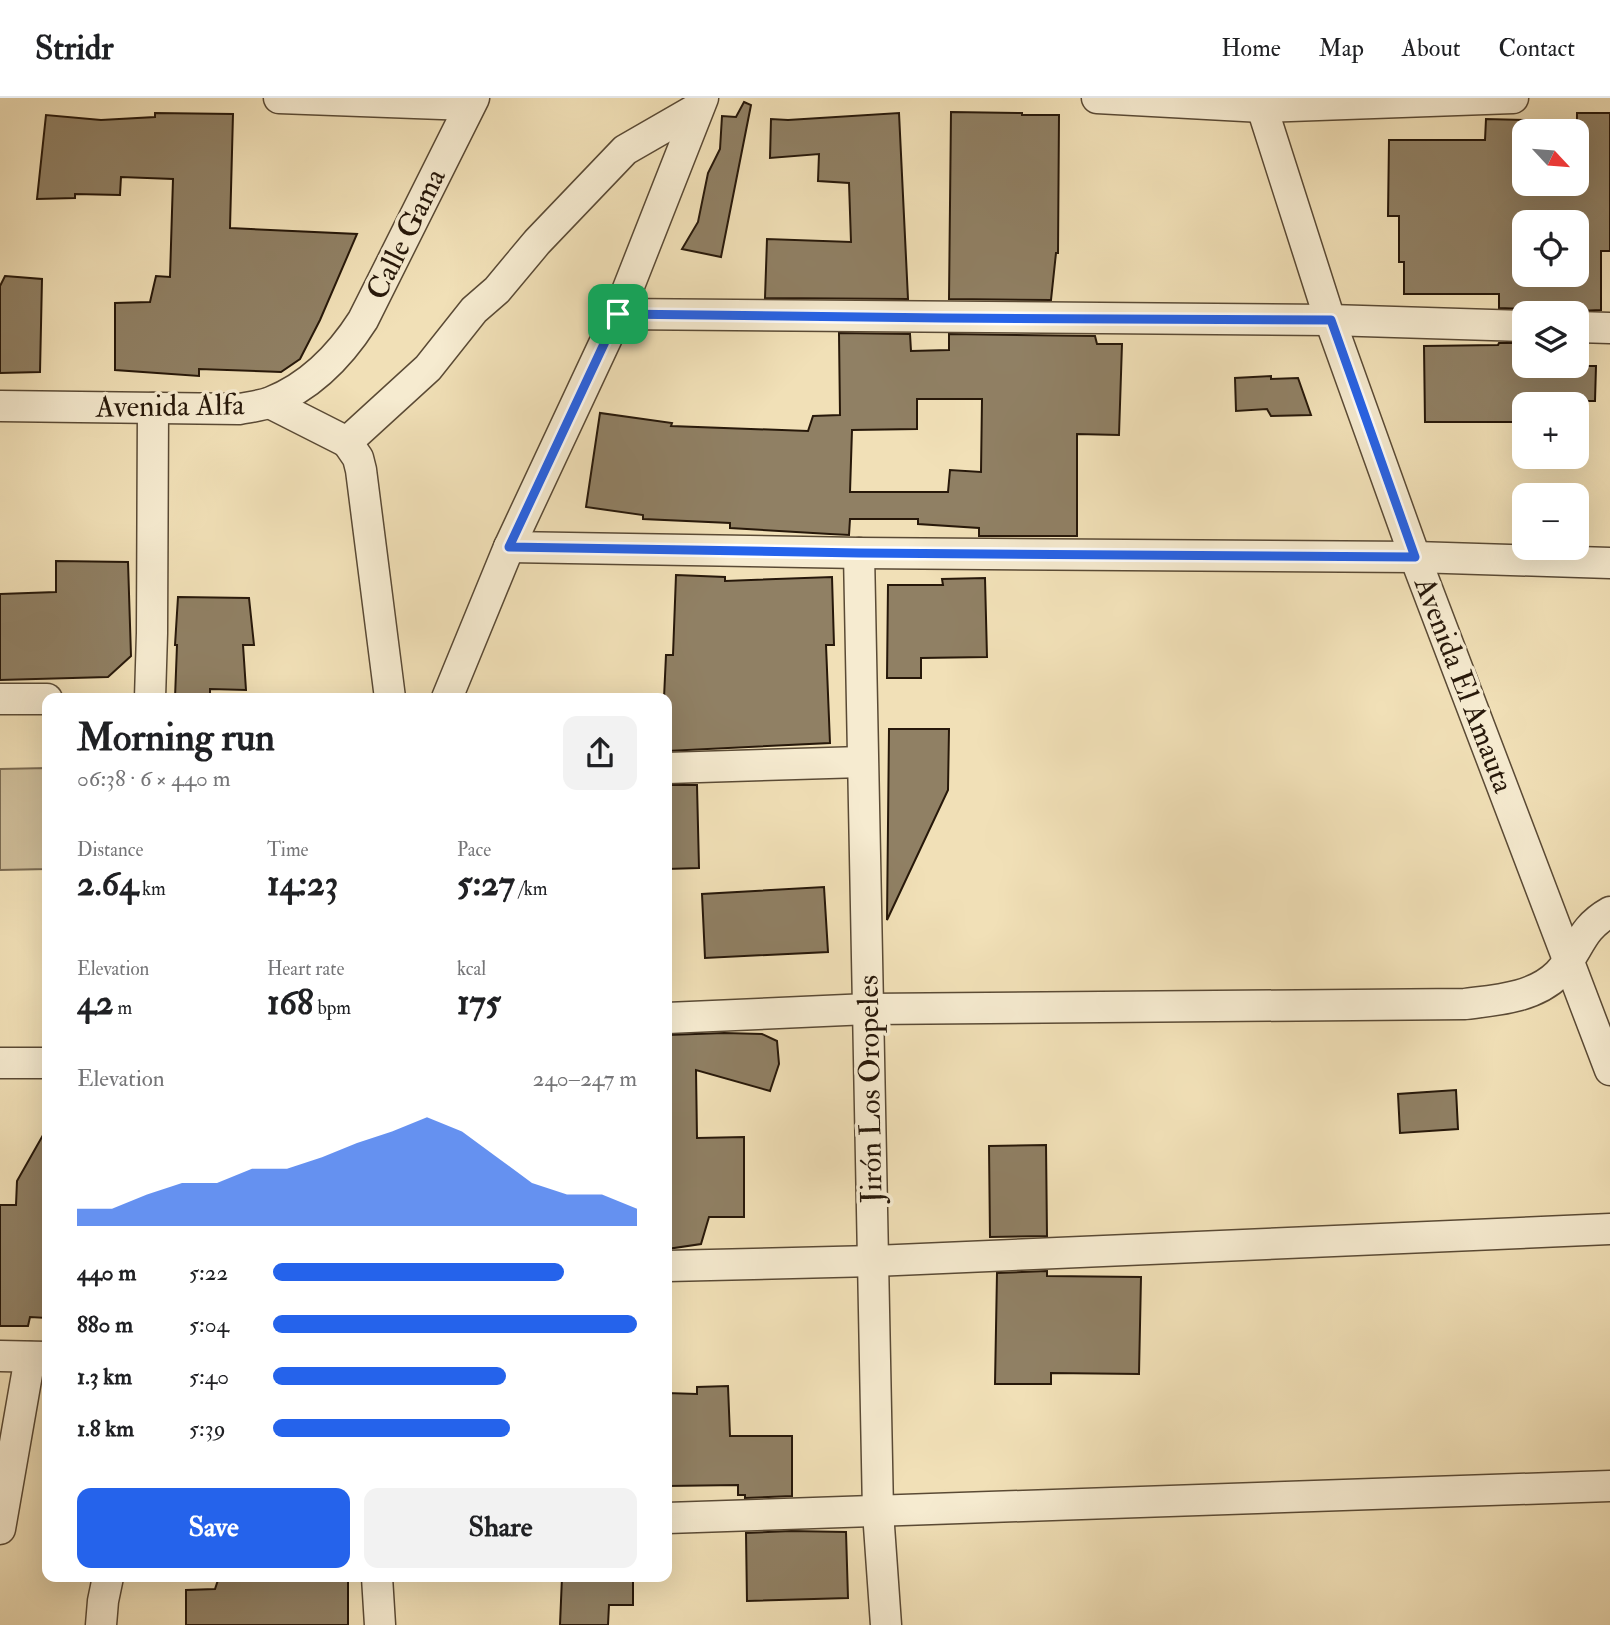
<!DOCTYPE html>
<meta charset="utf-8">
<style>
:root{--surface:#fff;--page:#f2f2f2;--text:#202124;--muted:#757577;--line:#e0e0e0;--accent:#2563eb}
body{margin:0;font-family:"IM FELL Double Pica",serif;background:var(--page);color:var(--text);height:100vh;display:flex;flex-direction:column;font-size:26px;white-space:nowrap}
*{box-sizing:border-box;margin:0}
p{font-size:23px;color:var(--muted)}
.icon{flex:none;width:38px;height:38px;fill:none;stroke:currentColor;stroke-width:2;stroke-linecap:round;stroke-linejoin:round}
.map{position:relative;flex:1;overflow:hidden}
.sheet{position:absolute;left:42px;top:595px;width:630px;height:889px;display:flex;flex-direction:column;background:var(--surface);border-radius:14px;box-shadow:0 7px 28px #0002}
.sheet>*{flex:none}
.needle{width:46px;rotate:116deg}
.buttons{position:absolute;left:1512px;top:21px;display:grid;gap:14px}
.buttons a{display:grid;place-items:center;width:77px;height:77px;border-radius:14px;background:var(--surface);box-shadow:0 7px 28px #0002;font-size:35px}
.pin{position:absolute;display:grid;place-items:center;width:60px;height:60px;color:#fff;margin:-30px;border-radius:14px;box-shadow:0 4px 10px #0006}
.round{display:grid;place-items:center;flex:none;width:74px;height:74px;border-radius:14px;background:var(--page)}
.summary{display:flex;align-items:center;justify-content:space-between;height:119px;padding:0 35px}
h1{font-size:38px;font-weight:800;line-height:52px}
.stats{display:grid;grid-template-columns:repeat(3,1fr);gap:10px;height:119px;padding:7px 35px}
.stats div{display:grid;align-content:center}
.stats b{font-size:35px;font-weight:800}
.stats small{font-size:19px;font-weight:400}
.stats p{font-size:19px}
.chart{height:196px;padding:14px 35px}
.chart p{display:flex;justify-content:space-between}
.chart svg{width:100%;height:126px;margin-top:7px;fill:var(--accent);opacity:.7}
.primary-button{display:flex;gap:14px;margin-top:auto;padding:14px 35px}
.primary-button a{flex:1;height:80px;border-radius:14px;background:var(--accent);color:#fff;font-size:28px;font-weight:800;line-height:80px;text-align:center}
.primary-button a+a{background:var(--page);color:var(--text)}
ul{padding:0 35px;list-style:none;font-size:23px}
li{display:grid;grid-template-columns:112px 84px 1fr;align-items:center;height:52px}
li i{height:18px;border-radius:9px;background:var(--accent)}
header{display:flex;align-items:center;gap:42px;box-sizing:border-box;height:98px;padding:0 35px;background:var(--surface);border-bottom:2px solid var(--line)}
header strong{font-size:33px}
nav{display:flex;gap:38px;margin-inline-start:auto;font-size:24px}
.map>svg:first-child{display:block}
.green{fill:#cfbe9a;stroke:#7b6b52;stroke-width:2}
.building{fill:#908064;stroke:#27180a;stroke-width:2;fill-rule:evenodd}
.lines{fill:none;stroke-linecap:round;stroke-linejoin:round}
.street-casing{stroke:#5a4a35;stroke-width:33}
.street{stroke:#f6ebd0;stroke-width:30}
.route-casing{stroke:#fff;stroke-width:14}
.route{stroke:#2563eb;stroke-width:9}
.labels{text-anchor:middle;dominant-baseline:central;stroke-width:7;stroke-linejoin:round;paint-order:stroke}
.street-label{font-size:30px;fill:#27180a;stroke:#f6ebd0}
</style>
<header>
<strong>Stridr</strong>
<nav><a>Home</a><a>Map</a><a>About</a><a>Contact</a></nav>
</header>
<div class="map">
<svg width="1610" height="1527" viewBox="0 0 1610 1527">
<rect width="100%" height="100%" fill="#f1e0b7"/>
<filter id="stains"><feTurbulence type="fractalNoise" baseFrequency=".00286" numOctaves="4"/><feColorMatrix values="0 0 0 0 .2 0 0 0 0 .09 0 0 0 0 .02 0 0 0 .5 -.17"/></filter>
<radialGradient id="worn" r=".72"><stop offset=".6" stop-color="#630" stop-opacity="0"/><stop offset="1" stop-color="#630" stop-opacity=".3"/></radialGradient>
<polygon class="green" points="47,670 47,771 0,772 0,671"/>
<g class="building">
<polygon points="744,4 751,7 721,159 682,151 698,124 708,75 720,51 722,18 736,19"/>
<polygon points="951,14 1022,15 1022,17 1059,17 1058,155 1056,155 1051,202 949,201"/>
<polygon points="155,15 233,16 230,130 357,136 320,222 300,261 281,274 199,271 199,278 115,272 115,205 150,204 156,178 170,179 173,81 121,79 120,97 75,96 75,100 37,101 46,17 101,22 155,19"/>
<polygon points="899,15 908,201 765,200 767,141 851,144 849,85 818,83 819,56 770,60 771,21 788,22"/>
<path d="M1577 15H1610V153H1601V212L1535 215 1525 211 1499 210V196H1404V164H1399V118H1388L1389 42H1485L1486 21 1524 22V86H1577ZM1517 120 1577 121V177H1516Z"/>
<polygon points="5,178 42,181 40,274 0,275 0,188"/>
<path d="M839 235 910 236 911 253 949 252V236L1095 238 1097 246H1122L1119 337 1077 336V438H979V430L918 426V421H850L849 437 830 436 730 430V425L643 421V417L586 409 600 315 672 325 671 328 808 333 813 318 840 317ZM917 301H982L981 374 950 372 948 394H850L852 332 917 331Z"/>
<polygon points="1499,245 1524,245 1524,268 1596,268 1595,303 1542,303 1542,305 1524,305 1524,324 1425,324 1424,248 1498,247"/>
<polygon points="1271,278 1271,281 1298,280 1311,317 1271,318 1267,311 1236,313 1235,280"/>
<polygon points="56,463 128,464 131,558 108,579 0,582 0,496 56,494"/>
<polygon points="676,477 725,479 725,483 832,479 834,547 826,547 830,645 667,653 667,600 664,600 666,557 673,557"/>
<polygon points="985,480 987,559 921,560 921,580 887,580 888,487 943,487 942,481"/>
<polygon points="178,499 249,500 254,547 243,547 246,592 210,591 210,600 175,600 177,547 175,547"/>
<polygon points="889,631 949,631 948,692 887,822"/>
<polygon points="667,687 697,687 699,770 667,771"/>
<polygon points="824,789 828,854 705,860 702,796"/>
<polygon points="724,935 762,936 777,943 779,966 770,993 696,972 697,1040 744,1039 744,1119 709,1119 701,1146 667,1151 667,937"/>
<polygon points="1456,992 1458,1031 1400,1035 1398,996"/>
<polygon points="47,1030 47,1220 30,1219 28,1228 0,1228 0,1107 16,1107 17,1083"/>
<polygon points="1046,1047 1047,1138 990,1139 989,1048"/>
<polygon points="1047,1173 1047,1178 1141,1179 1139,1276 1051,1275 1051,1286 995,1286 997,1175"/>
<polygon points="728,1288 730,1338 792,1338 792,1398 745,1400 745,1397 738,1397 738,1387 667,1388 667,1295 697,1296 697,1289"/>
<polygon points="791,1433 846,1434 848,1500 747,1503 746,1435"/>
<polygon points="219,1479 348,1479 348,1527 186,1527 186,1492 215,1491"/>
<polygon points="562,1479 633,1479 633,1507 609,1507 608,1527 560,1527"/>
</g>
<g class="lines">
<defs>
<g id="street">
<polyline points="279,0 469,7 469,0"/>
<polyline points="1097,0 1262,9 1513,0"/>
<polyline points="1259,0 1330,222 1415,459 1610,972"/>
<polyline points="618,216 1330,222 1524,228"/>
<polyline points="1577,229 1610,230"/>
<polyline points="270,305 347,344 428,270 474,212 497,192 537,144 625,52 698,10"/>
<path d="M0 308 239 311C249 309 261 308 271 304 311 288 340 258 363 222L474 0"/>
<polyline points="347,344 358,360 361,372 390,600"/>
<polyline points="509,449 859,455 1415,459 1610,465"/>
<polyline points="859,455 878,1414 886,1527"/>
<polyline points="150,600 152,535 153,310"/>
<polyline points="447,600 509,449 618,216 703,0"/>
<polyline points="0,601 47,601"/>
<polyline points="667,670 862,664"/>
<path d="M667 920 868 911 1465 906C1496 902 1534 900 1558 876 1580 854 1578 832 1610 814"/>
<polyline points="0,965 47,965"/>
<polyline points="667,1168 874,1163 1610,1131"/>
<polyline points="0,1258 47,1259"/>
<polyline points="667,1420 1610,1388"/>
<polyline points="0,1431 30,1259"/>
<polyline points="377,1479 380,1527"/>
<polyline points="101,1527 103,1503 108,1479"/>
</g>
</defs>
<use href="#street" class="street-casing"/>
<use href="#street" class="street"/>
</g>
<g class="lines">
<defs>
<polygon id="route" points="618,216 943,220 1331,222 1415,459 859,455 509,449"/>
</defs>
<use href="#route" class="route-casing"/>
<use href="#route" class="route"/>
</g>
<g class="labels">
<g class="street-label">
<text transform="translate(406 136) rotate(-64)">Calle Gama</text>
<text transform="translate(170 308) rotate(-1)">Avenida Alfa</text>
<text transform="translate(1464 587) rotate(69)">Avenida El Amauta</text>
<text transform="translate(870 991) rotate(-91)">Jirón Los Oropeles</text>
</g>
</g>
<rect width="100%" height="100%" filter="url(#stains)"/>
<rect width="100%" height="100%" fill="url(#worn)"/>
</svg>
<div class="buttons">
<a><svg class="needle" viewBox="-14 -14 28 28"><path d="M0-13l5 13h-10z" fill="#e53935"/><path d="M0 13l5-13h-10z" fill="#757577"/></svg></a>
<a><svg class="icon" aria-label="locate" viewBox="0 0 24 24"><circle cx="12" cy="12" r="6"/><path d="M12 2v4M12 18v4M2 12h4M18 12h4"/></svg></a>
<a><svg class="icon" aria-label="layers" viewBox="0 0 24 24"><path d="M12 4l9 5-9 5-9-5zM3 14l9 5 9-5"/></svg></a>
<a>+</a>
<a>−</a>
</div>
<div class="pin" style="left:618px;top:216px;background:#1e9e55"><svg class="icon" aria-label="arrive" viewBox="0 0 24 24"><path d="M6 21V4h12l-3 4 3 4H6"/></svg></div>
<section class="sheet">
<div class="summary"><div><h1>Morning run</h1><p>06:38 · 6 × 440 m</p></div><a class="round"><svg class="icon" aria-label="share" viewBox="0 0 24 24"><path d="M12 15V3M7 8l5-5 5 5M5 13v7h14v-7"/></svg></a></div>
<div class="stats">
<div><p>Distance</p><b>2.64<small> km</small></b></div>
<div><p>Time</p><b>14:23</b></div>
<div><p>Pace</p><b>5:27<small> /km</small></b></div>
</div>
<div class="stats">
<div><p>Elevation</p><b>42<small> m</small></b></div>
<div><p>Heart rate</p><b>168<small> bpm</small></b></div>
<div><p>kcal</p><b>175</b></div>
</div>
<div class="chart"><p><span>Elevation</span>240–247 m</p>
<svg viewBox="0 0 160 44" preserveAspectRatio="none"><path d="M0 44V38L10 38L20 33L30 29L40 29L50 24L60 24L70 20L80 15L90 11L100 6L110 11L120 20L130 29L140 33L150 33L160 38V44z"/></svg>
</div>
<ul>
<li><b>440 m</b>5:22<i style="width:80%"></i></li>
<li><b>880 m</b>5:04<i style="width:100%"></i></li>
<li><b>1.3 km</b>5:40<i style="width:64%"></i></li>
<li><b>1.8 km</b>5:39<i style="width:65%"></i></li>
</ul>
<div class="primary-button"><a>Save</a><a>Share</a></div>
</section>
</div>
